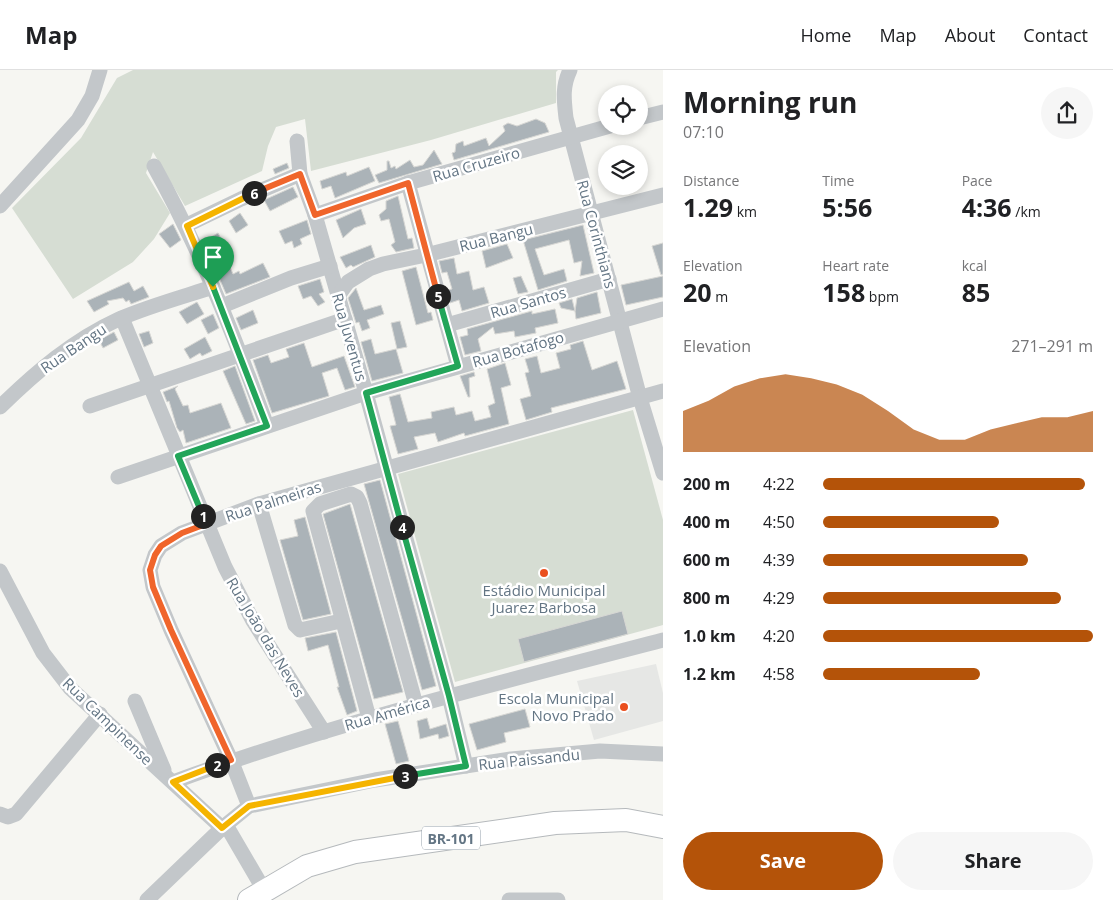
<!DOCTYPE html>
<meta charset="utf-8">
<style>
:root{--surface:#fff;--page:#f6f6f6;--text:#202124;--muted:#757577;--line:#e0e0e0;--accent:#b45309}
body{margin:0;font-family:"Open Sans",sans-serif;background:var(--page);color:var(--text);height:100vh;display:flex;flex-direction:column;font-size:19px;white-space:nowrap}
*{box-sizing:border-box;margin:0}
p{font-size:16px;color:var(--muted)}
.icon{flex:none;width:28px;height:28px;fill:none;stroke:currentColor;stroke-width:2;stroke-linecap:round;stroke-linejoin:round}
.map{position:relative;flex:1;overflow:hidden}
.side{display:flex;flex-direction:column;background:var(--surface);width:450px}
.side>*{flex:none}
.controls{position:absolute;left:598px;top:15px;display:grid;gap:10px}
.controls a{display:grid;place-items:center;width:50px;height:50px;border-radius:50%;background:var(--surface);box-shadow:0 2px 8px #0003;font-size:25px}
.pin{position:absolute;display:grid;place-items:center;width:42px;height:42px;color:#fff;margin:-51px -21px;border-radius:50% 50% 50% 0;rotate:-45deg;box-shadow:0 0 5px #0007}
.pin .icon{rotate:45deg}
.km{position:absolute;width:25px;height:25px;margin:-12px;border-radius:50%;background:#222;color:#fff;font-size:14px;line-height:25px;text-align:center}
.round{display:grid;place-items:center;flex:none;width:52px;height:52px;border-radius:26px;background:var(--page)}
.head{display:flex;align-items:center;justify-content:space-between;height:85px;padding:0 20px}
h1{font-size:28px;font-weight:700;line-height:38px}
.figures{display:grid;grid-template-columns:repeat(3,1fr);gap:8px;height:85px;padding:5px 20px}
.figures div{display:grid;align-content:center}
.figures b{font-size:25px;font-weight:700}
.figures small{font-size:14px;font-weight:400}
.figures p{font-size:14px}
.chart{height:140px;padding:10px 20px}
.chart p{display:flex;justify-content:space-between}
.chart svg{width:100%;height:90px;margin-top:5px;fill:var(--accent);opacity:.7}
.button{display:flex;gap:10px;margin-top:auto;padding:10px 20px}
.button a{flex:1;height:58px;border-radius:30px;background:var(--accent);color:#fff;font-size:20px;font-weight:700;line-height:58px;text-align:center}
.button a+a{background:var(--page);color:var(--text)}
ul{padding:0 20px;list-style:none;font-size:16px}
li{display:grid;grid-template-columns:80px 60px 1fr;align-items:center;height:38px}
li i{height:12px;border-radius:6px;background:var(--accent)}
header{display:flex;align-items:center;gap:30px;box-sizing:border-box;height:70px;padding:0 25px;background:var(--surface);border-bottom:1px solid var(--line)}
header strong{font-size:24px}
nav{display:flex;gap:28px;margin-inline-start:auto;font-size:18px}
main{display:flex;flex:1;min-height:0}
.map>svg:first-child{display:block}
.built{fill:#e6e7e5}
.green{fill:#d6ddd3}
.building{fill:#abb3b8;stroke:#d7d7d4}
.lines{fill:none;stroke-linecap:round;stroke-linejoin:round}
.highway-casing{stroke:#b5b9bc;stroke-width:24}
.minor{stroke:#c3c7ca;stroke-width:15}
.highway{stroke:#fff;stroke-width:22}
.split-1-casing{stroke:#fff;stroke-width:10}
.split-2-casing{stroke:#fff;stroke-width:10}
.split-3-casing{stroke:#fff;stroke-width:10}
.split-4-casing{stroke:#fff;stroke-width:10}
.split-5-casing{stroke:#fff;stroke-width:10}
.split-6-casing{stroke:#fff;stroke-width:10}
.split-7-casing{stroke:#fff;stroke-width:10}
.split-1{stroke:#22a559;stroke-width:6}
.split-2{stroke:#f0652b;stroke-width:6}
.split-3{stroke:#f5b400;stroke-width:6}
.split-4{stroke:#22a559;stroke-width:6}
.split-5{stroke:#22a559;stroke-width:6}
.split-6{stroke:#f0652b;stroke-width:6}
.split-7{stroke:#f5b400;stroke-width:6}
.poi-dot{fill:#ea4f1e;stroke:#fff;stroke-width:2}
.labels{text-anchor:middle;dominant-baseline:central;stroke-width:5;stroke-linejoin:round;paint-order:stroke}
.shield{fill:#fff;stroke:#929ea9;stroke-width:1}
.shield-label{font-size:14px;font-weight:bold;fill:#637584}
.street-label{font-size:15px;fill:#637584;stroke:#fff}
.poi-label{font-size:15px;fill:#637584;stroke:#fff}
</style>
<header>
<strong>Map</strong>
<nav><a>Home</a><a>Map</a><a>About</a><a>Contact</a></nav>
</header>
<main>
<div class="map">
<svg width="663" height="830" viewBox="0 0 663 830">
<rect width="100%" height="100%" fill="#f6f6f2"/>
<polygon class="built" points="656,594 663,623 663,651 594,670 577,611"/>
<g class="green">
<polygon points="133,0 558,0 556,2 556,33 431,70 311,101 305,49 276,57 268,76 262,101 185,136 153,82 146,103 170,143 154,169 133,192 73,229 12,138 81,68 117,8"/>
<polygon points="633,340 663,450 663,555 455,612 398,404"/>
</g>
<g class="building">
<polygon points="536,49 545,53 549,62 454,90 452,83 455,82 456,74 463,71 464,76 486,68 489,76 505,61 503,56 508,53 517,56"/>
<polygon points="434,80 442,94 379,113 375,105 387,100 387,91 389,91 391,98 395,96 396,99 410,90 414,97 423,95"/>
<polygon points="287,93 289,98 275,104 273,99"/>
<polygon points="369,97 375,111 335,128 331,116 322,119 320,111 346,102 347,106"/>
<polygon points="293,117 298,127 270,141 264,130"/>
<polygon points="398,126 408,169 412,168 414,178 396,182 391,175 395,172 389,149 381,151 379,145 386,139 386,131"/>
<polygon points="361,139 366,154 354,158 343,168 336,150"/>
<polygon points="240,143 248,155 236,163 229,151"/>
<polygon points="307,150 311,164 300,169 302,174 294,178 292,171 285,174 279,161"/>
<polygon points="173,154 181,170 170,178 159,164"/>
<polygon points="583,155 594,203 580,206 582,191 574,193 569,170 535,179 544,205 564,199 567,211 538,220 523,170"/>
<polygon points="218,163 224,174 212,181 206,170"/>
<polygon points="663,173 663,204 661,205 652,176"/>
<polygon points="507,174 513,188 486,198 482,181"/>
<polygon points="371,175 375,187 353,197 351,195 346,198 340,187"/>
<polygon points="454,188 457,204 469,201 473,220 484,217 489,233 462,241 459,230 450,233 447,220 452,219 447,202 442,203 439,191"/>
<polygon points="263,193 270,207 226,224 217,203 230,197 233,204 239,201 240,204"/>
<polygon points="416,197 428,243 431,242 433,250 416,255 402,201"/>
<polygon points="521,206 528,222 518,224 513,208"/>
<polygon points="663,206 663,227 626,235 621,215"/>
<polygon points="320,209 324,222 319,224 325,232 318,236 311,226 303,229 298,216"/>
<polygon points="129,212 134,221 143,216 149,227 131,234 129,230 126,232 123,228 107,231 109,234 94,242 87,231"/>
<polygon points="356,218 364,240 381,235 384,244 367,250 370,258 362,261 359,252 356,253 348,228"/>
<polygon points="597,222 601,243 576,249 575,241 561,238 559,233 572,229 575,241 577,228"/>
<polygon points="197,232 204,244 187,254 179,242"/>
<polygon points="555,239 558,253 535,258 536,263 515,267 514,261 495,264 493,257 478,269 481,281 465,285 460,267 468,265 467,259 532,241 532,244"/>
<polygon points="253,240 258,253 241,260 236,248"/>
<polygon points="213,244 219,258 208,264 201,250"/>
<polygon points="400,251 407,277 397,279 391,253"/>
<polygon points="149,261 153,273 144,277 139,264"/>
<polygon points="114,262 118,270 103,278 99,270"/>
<polygon points="205,267 212,281 202,286 200,283 190,289 184,279"/>
<polygon points="371,269 375,284 396,279 403,303 372,311 361,272"/>
<polygon points="583,271 592,300 617,291 626,319 551,338 552,342 526,350 520,329 531,326 525,303 529,302 525,289 537,286 541,303 560,298 556,283 571,279 570,275"/>
<polygon points="304,273 312,297 344,286 355,317 345,320 337,298 322,303 329,326 272,343 253,290 268,285 271,293 289,287 286,279"/>
<polygon points="505,293 511,315 501,318 509,354 465,366 464,363 438,372 435,363 414,367 418,379 398,384 390,356 396,355 389,327 400,324 408,352 432,348 431,342 454,337 456,345 472,341 475,351 491,347 488,336 495,333 487,299"/>
<polygon points="235,296 255,351 246,354 223,301"/>
<polygon points="474,302 475,306 469,308 470,327 468,327 460,306"/>
<polygon points="178,316 175,319 183,336 188,335 190,343 221,333 231,358 186,373 183,360 180,362 177,358 169,331 167,332 163,322"/>
<polygon points="380,410 436,616 422,620 364,414"/>
<polygon points="350,434 403,622 374,629 323,444"/>
<polygon points="305,447 331,544 303,550 280,470 298,466 294,450"/>
<polygon points="622,541 628,564 524,592 518,569"/>
<polygon points="336,562 357,641 347,645 337,617 339,617 328,575 308,581 305,568"/>
<polygon points="525,639 530,657 504,663 506,672 477,680 469,654"/>
<polygon points="427,648 430,659 446,654 449,666 439,669 438,664 420,669 417,651"/>
<polygon points="398,651 409,691 396,694 385,654"/>
</g>
<g class="lines">
<defs>
<polyline id="highway" points="249,830 307,796 355,782 555,753 626,750 663,757"/>
</defs>
<use href="#highway" class="highway-casing"/>
<g class="minor">
<path d="M570 0C562 17 564 30 566 48L640 328 663 403"/>
<polyline points="639,48 663,42"/>
<polyline points="297,71 300,104 315,145 366,323 449,626 466,696"/>
<path d="M154 96C201 181 234 265 267 356"/>
<polyline points="408,113 458,296"/>
<polyline points="0,136 78,50 92,26 100,0"/>
<polyline points="315,145 408,113 610,56"/>
<polyline points="187,155 241,129 300,104"/>
<polyline points="338,226 348,212 369,199 383,194 426,185 663,125"/>
<polyline points="222,236 291,208 330,196"/>
<polyline points="122,248 225,497 253,551 324,662"/>
<polyline points="447,255 609,209"/>
<polyline points="90,336 345,249"/>
<path d="M0 337C36 302 73 270 119 249 149 236 182 227 213 217"/>
<polyline points="118,407 366,323 663,239"/>
<polyline points="259,434 295,555 300,560 341,551"/>
<polyline points="0,501 43,583 70,618 222,758"/>
<polyline points="135,631 164,700"/>
<polyline points="369,648 313,441 320,434 351,424 357,427 360,433 416,635"/>
<path d="M173 712C333 653 499 613 663 570"/>
<polyline points="249,736 231,690 171,560 153,517 150,500 155,485 161,476 182,463 259,434 663,321"/>
<polyline points="0,744 8,747 16,744 100,644"/>
<polyline points="226,755 264,820"/>
<polyline points="147,830 222,758 249,736 375,710 511,689 600,681 663,684"/>
<polyline points="509,830 558,830"/>
</g>
<use href="#highway" class="highway"/>
</g>
<g class="lines">
<defs>
<polyline id="split-1" points="203,446 178,386 267,356 213,217"/>
<polyline id="split-2" points="203,446 206,454 182,463 161,476 155,485 150,500 153,517 171,560 231,690 217,695"/>
<polyline id="split-3" points="217,695 173,712 222,758 249,736 405,706"/>
<polyline id="split-4" points="402,457 449,626 466,696 405,706"/>
<polyline id="split-5" points="402,457 366,323 458,296 438,226"/>
<polyline id="split-6" points="254,123 300,104 315,145 408,113 438,226"/>
<polyline id="split-7" points="213,217 187,156 254,123"/>
</defs>
<use href="#split-1" class="split-1-casing"/>
<use href="#split-2" class="split-2-casing"/>
<use href="#split-3" class="split-3-casing"/>
<use href="#split-4" class="split-4-casing"/>
<use href="#split-5" class="split-5-casing"/>
<use href="#split-6" class="split-6-casing"/>
<use href="#split-7" class="split-7-casing"/>
<use href="#split-1" class="split-1"/>
<use href="#split-2" class="split-2"/>
<use href="#split-3" class="split-3"/>
<use href="#split-4" class="split-4"/>
<use href="#split-5" class="split-5"/>
<use href="#split-6" class="split-6"/>
<use href="#split-7" class="split-7"/>
</g>
<g class="poi-dot">
<circle cx="544" cy="503" r="5"/>
<circle cx="624" cy="637" r="5"/>
</g>
<g class="labels">
<rect class="shield" x="422" y="756.5" width="58" height="23" rx="4"/>
<g class="shield-label">
<text x="451" y="768">BR-101</text>
</g>
<g class="street-label">
<text transform="translate(476 94) rotate(-16)">Rua Cruzeiro</text>
<text transform="translate(597 164) rotate(75)">Rua Corinthians</text>
<text transform="translate(496 167) rotate(-14)">Rua Bangu</text>
<text transform="translate(528 232) rotate(-16)">Rua Santos</text>
<text transform="translate(350 267) rotate(74)">Rua Juventus</text>
<text transform="translate(73 278) rotate(-34)">Rua Bangu</text>
<text transform="translate(518 279) rotate(-16)">Rua Botafogo</text>
<text transform="translate(273 431) rotate(-18)">Rua Palmeiras</text>
<text transform="translate(266 567) rotate(59)">Rua João das Neves</text>
<text transform="translate(387 643) rotate(-16)">Rua América</text>
<text transform="translate(108 651) rotate(44)">Rua Campinense</text>
<text transform="translate(529 689) rotate(-6)">Rua Paissandu</text>
</g>
<g class="poi-label">
<text x="544" y="520">Estádio Municipal<tspan x="544" dy="17">Juarez Barbosa</tspan></text>
<text x="614" y="628" text-anchor="end">Escola Municipal<tspan x="614" dy="17">Novo Prado</tspan></text>
</g>
</g>
</svg>
<div class="controls">
<a><svg class="icon" aria-label="locate" viewBox="0 0 24 24"><circle cx="12" cy="12" r="6"/><path d="M12 2v4M12 18v4M2 12h4M18 12h4"/></svg></a>
<a><svg class="icon" aria-label="layers" viewBox="0 0 24 24"><path d="M12 4l9 5-9 5-9-5zM3 14l9 5 9-5"/></svg></a>
</div>
<div class="pin" style="left:213px;top:217px;background:#1e9e55"><svg class="icon" aria-label="arrive" viewBox="0 0 24 24"><path d="M6 21V4h12l-3 4 3 4H6"/></svg></div>
<b class="km" style="left:203px;top:446px">1</b>
<b class="km" style="left:217px;top:695px">2</b>
<b class="km" style="left:405px;top:706px">3</b>
<b class="km" style="left:402px;top:457px">4</b>
<b class="km" style="left:438px;top:226px">5</b>
<b class="km" style="left:254px;top:123px">6</b>
</div>
<section class="side">
<div class="head"><div><h1>Morning run</h1><p>07:10</p></div><a class="round"><svg class="icon" aria-label="share" viewBox="0 0 24 24"><path d="M12 15V3M7 8l5-5 5 5M5 13v7h14v-7"/></svg></a></div>
<div class="figures">
<div><p>Distance</p><b>1.29<small> km</small></b></div>
<div><p>Time</p><b>5:56</b></div>
<div><p>Pace</p><b>4:36<small> /km</small></b></div>
</div>
<div class="figures">
<div><p>Elevation</p><b>20<small> m</small></b></div>
<div><p>Heart rate</p><b>158<small> bpm</small></b></div>
<div><p>kcal</p><b>85</b></div>
</div>
<div class="chart"><p><span>Elevation</span>271–291 m</p>
<svg viewBox="0 0 160 44" preserveAspectRatio="none"><path d="M0 44V24L10 19L20 12L30 8L40 6L50 8L60 11L70 16L80 24L90 33L100 38L110 38L120 33L130 30L140 27L150 27L160 24V44z"/></svg>
</div>
<ul>
<li><b>200 m</b>4:22<i style="width:97%"></i></li>
<li><b>400 m</b>4:50<i style="width:65%"></i></li>
<li><b>600 m</b>4:39<i style="width:76%"></i></li>
<li><b>800 m</b>4:29<i style="width:88%"></i></li>
<li><b>1.0 km</b>4:20<i style="width:100%"></i></li>
<li><b>1.2 km</b>4:58<i style="width:58%"></i></li>
</ul>
<div class="button"><a>Save</a><a>Share</a></div>
</section>
</main>
